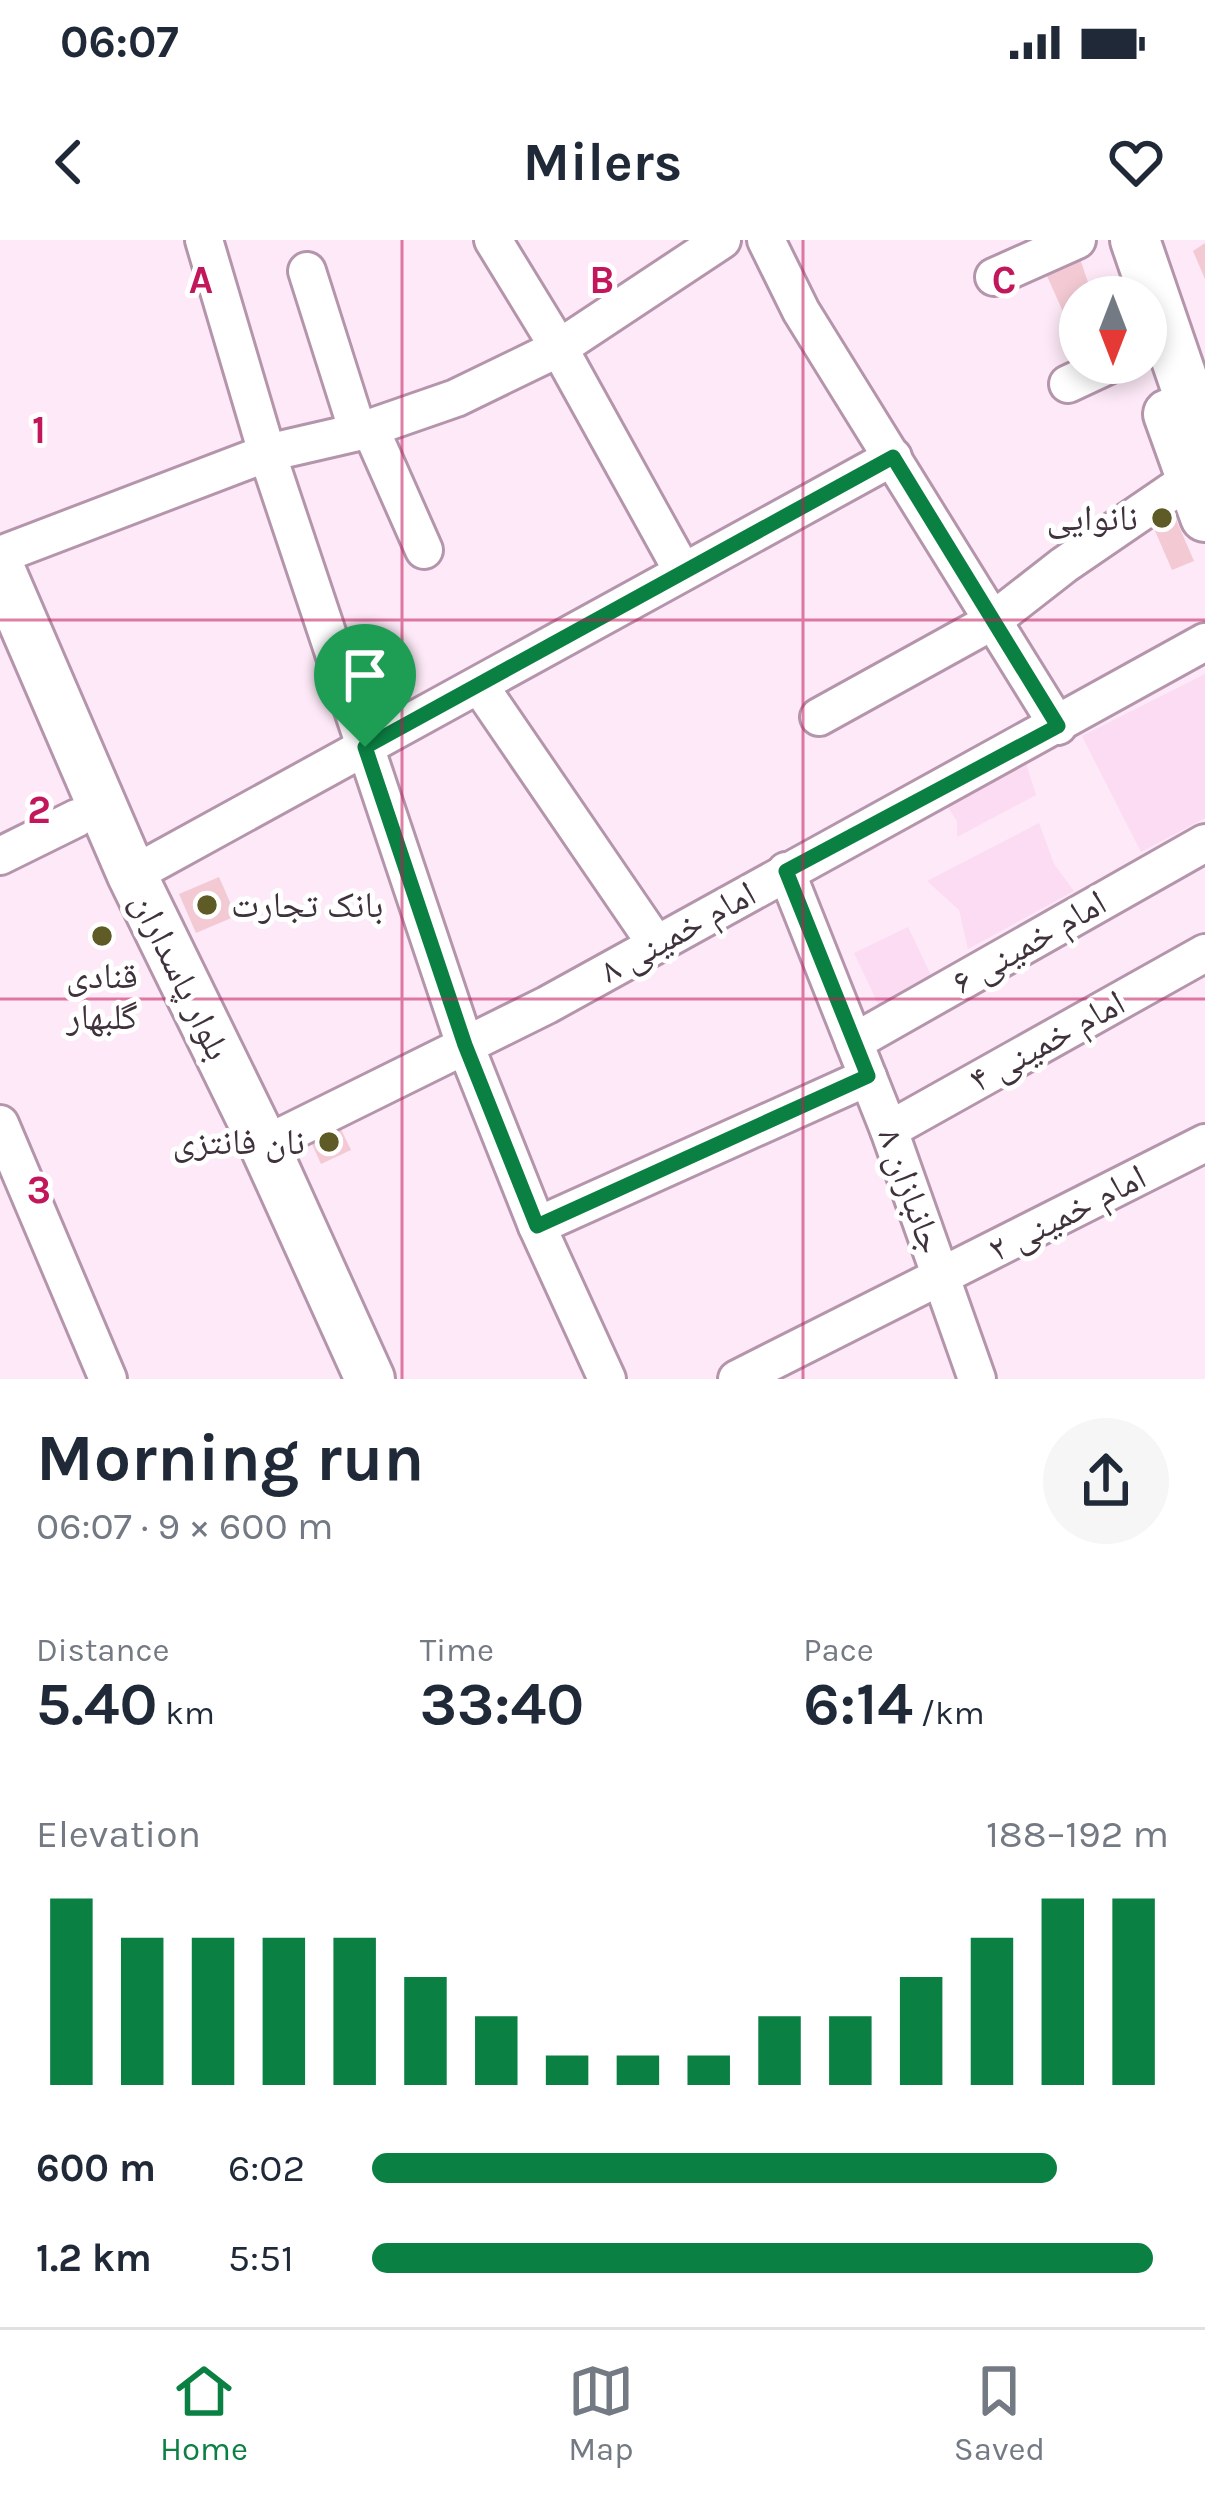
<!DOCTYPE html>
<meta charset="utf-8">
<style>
:root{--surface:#fff;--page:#f6f6f7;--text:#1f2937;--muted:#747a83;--line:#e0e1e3;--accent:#0b8043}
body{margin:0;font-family:Karla,"Noto Naskh Arabic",sans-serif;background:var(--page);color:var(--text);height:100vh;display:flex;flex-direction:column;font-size:45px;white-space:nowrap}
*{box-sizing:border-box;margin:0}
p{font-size:39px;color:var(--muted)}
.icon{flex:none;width:66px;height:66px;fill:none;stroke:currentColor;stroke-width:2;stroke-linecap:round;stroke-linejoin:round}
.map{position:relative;height:1139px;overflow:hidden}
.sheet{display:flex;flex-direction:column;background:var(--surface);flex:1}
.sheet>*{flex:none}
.needle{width:78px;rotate:180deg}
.buttons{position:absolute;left:1059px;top:36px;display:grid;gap:24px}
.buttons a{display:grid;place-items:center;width:108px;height:108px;border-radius:50%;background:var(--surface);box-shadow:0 6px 18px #0003;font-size:60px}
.pin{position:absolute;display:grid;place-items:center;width:102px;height:102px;color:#fff;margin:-123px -51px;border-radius:50% 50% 50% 0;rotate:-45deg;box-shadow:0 0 12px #0007}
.pin .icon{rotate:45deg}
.round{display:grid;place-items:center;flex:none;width:126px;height:126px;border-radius:63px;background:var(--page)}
.head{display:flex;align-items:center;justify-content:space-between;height:204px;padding:0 36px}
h1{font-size:66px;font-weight:700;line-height:90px}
.figures{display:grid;grid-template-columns:repeat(3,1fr);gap:18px;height:204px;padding:12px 36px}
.figures div{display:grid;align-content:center}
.figures b{font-size:60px;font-weight:700}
.figures small{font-size:33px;font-weight:400}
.figures p{font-size:33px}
.chart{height:336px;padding:24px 36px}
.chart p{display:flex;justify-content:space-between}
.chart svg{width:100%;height:216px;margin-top:12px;stroke:var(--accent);stroke-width:6}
ul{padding:0 36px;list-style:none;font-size:39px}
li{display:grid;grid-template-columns:192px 144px 1fr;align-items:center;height:90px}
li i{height:30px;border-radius:15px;background:var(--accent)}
.status{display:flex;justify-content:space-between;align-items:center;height:84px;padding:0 60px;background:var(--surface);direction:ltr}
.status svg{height:33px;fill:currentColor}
header{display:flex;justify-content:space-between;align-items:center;height:156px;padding:0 36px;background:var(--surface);font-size:54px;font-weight:700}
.tab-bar{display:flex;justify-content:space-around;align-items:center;height:168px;border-top:3px solid var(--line);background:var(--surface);font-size:33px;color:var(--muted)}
.tab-bar a{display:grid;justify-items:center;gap:6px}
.tab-bar .active{color:var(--accent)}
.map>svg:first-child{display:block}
.built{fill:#fcdcf2}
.building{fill:#f3cad4}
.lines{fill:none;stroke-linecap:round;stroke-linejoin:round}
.minor-casing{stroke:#b495ab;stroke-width:42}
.major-casing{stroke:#b495ab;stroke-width:54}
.minor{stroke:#fff;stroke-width:36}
.major{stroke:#fff;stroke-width:48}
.route-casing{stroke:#fff;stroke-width:24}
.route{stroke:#0b8043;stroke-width:15}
.grid{fill:none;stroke:#c2185b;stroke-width:3;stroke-opacity:0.55}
.poi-dot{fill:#5e5b27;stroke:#fff;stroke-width:4.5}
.labels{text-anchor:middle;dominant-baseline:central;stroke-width:10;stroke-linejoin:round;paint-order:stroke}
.poi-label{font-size:36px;fill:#3f323c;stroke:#fff;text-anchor:end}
.street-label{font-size:36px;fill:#3f323c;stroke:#fff}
.grid-label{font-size:39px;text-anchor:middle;font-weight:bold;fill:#c2185b;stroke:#fff;stroke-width:10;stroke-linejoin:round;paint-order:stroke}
</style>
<div class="status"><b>06:07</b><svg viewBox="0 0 49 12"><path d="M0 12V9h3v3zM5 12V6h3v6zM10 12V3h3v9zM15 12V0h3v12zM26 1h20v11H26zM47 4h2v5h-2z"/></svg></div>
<header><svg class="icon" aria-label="back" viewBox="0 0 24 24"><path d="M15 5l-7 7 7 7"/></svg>Milers<svg class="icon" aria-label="heart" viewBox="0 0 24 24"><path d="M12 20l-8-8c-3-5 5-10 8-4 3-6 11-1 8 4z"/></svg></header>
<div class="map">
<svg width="1205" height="1139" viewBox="0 0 1205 1139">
<rect width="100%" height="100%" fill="#fde9f7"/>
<g class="built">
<polygon points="1205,434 1205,578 1141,612 1082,496"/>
<polygon points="1025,520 1036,555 957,597 957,581 947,566"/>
<polygon points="1039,583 1054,624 1074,651 968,709 959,670 927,641"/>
<polygon points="908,687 936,746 882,772 854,713"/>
</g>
<g class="building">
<polygon points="1074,1 1093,57 1080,57 1080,110 1039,18"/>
<polygon points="1205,3 1205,39 1193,11"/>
<polygon points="1168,261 1194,321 1172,330 1146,270"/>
<polygon points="219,637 236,676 196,693 179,654"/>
<polygon points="106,687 111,698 98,704 93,694"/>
<polygon points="336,879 351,910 321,924 307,893"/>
</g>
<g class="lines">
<defs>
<g id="minor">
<polyline points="204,0 267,213 465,805 537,986 607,1139"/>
<polyline points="493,0 559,108 683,332"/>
<polyline points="766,0 801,71 1058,486"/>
<polyline points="307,31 358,192"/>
<polyline points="994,37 1077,0"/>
<polyline points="1068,144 1113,123"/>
<polyline points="370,188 424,310"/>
<polyline points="0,315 267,213 358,192 456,158 559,108 722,0"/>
<polyline points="479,445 656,704"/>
<polyline points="819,477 991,382 1064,325 1191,238"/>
<polyline points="0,616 77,578"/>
<polyline points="786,631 889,890 977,1139"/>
<polyline points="132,635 893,217"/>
<polyline points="854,802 1205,603"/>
<polyline points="0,884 108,1139"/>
<polyline points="889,890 1205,713"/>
<polyline points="264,905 547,765 1205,402"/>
<polyline points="537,986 868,837"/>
<polyline points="737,1139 1205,903"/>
</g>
<g id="major">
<polyline points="1135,0 1205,204"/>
<polyline points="1168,174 1205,277"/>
<polyline points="0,329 132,635 264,905 370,1139"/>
</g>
</defs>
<use href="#minor" class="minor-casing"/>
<use href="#major" class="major-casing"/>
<use href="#minor" class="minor"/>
<use href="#major" class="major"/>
</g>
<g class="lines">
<defs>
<polygon id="route" points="893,217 1058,486 786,631 868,836 537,986 465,805 365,507"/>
</defs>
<use href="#route" class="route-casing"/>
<use href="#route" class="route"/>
</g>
<path class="grid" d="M402 0V1139M803 0V1139M0 380H1205M0 759H1205"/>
<g class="poi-dot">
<circle cx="1162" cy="278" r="12"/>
<circle cx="207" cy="665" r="12"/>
<circle cx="102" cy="696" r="12"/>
<circle cx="329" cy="902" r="12"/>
</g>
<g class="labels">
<g class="poi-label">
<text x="1138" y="278">نانوایی</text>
<text x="231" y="665" text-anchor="start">بانک تجارت</text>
<text x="102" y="736" text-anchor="middle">قنادی<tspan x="102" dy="41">گلبهار</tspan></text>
<text x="305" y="902">نان فانتزی</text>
</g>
<g class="street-label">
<text transform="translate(678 692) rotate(-29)">امام خمینی ۸</text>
<text transform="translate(1029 702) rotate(-30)">امام خمینی ۶</text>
<text transform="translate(181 736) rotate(64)">بلوار پاسداران</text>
<text transform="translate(1047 801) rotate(-29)">امام خمینی ۴</text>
<text transform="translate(911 951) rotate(70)">جانبازان ۸</text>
<text transform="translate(1067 973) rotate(-27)">امام خمینی ۲</text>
</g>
</g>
<g class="grid-label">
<text x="201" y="53">A</text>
<text x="602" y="53">B</text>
<text x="1004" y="53">C</text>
<text x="39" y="203">1</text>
<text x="39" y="583">2</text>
<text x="39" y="963">3</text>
</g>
</svg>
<div class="buttons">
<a><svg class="needle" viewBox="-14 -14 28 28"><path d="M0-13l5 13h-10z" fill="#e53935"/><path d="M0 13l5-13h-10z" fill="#747a83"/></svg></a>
</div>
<div class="pin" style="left:365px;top:507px;background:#1e9e55"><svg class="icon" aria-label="arrive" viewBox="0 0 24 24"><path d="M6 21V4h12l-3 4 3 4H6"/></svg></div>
</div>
<section class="sheet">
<div class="head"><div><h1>Morning run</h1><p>06:07 · 9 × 600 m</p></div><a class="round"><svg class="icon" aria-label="share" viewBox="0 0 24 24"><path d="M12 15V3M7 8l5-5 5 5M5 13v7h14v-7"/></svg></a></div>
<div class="figures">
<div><p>Distance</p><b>5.40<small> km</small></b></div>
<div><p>Time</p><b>33:40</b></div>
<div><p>Pace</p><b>6:14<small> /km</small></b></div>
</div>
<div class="chart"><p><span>Elevation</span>188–192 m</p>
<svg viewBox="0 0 160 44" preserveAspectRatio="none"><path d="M5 44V6M15 44V14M25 44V14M35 44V14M45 44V14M55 44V22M65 44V30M75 44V38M85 44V38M95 44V38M105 44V30M115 44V30M125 44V22M135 44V14M145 44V6M155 44V6"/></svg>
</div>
<ul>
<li><b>600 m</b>6:02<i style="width:86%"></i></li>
<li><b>1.2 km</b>5:51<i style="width:98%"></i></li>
</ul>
</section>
<nav class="tab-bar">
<a class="active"><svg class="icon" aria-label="home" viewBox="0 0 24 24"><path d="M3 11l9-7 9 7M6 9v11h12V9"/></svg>Home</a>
<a><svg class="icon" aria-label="map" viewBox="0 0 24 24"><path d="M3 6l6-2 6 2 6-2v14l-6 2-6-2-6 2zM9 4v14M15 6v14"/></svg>Map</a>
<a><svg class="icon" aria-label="saved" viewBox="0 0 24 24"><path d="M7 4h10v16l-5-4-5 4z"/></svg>Saved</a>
</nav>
